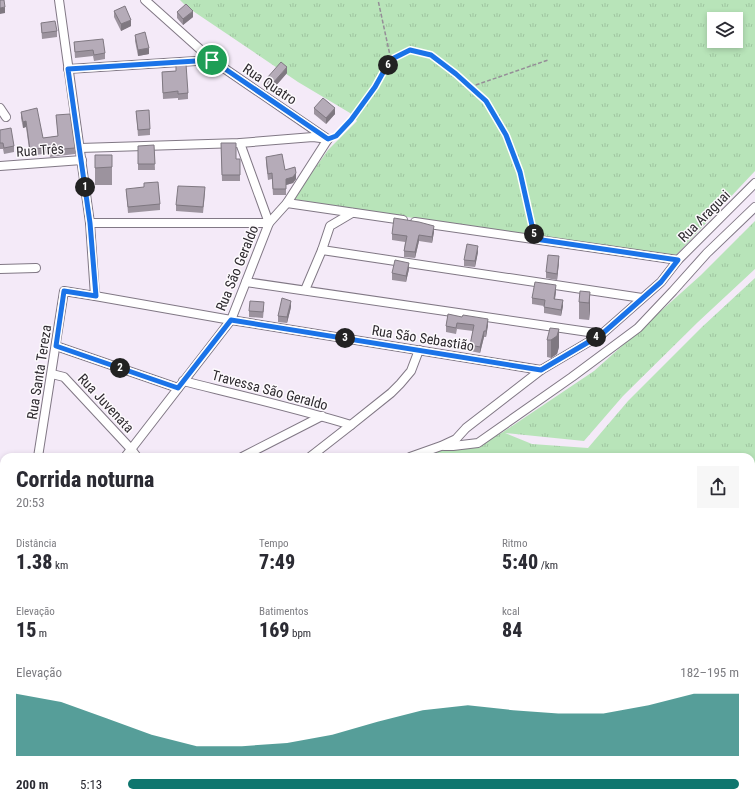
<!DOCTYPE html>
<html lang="pt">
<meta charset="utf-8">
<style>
:root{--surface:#fff;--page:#f7f7f7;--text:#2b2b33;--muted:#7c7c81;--accent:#0f766e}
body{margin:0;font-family:"Roboto Condensed",sans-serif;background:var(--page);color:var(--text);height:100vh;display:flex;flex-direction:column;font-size:15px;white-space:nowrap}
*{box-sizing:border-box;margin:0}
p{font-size:13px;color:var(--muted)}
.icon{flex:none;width:22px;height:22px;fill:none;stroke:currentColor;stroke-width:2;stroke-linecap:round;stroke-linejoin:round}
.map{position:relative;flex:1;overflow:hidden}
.side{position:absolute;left:0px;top:453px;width:755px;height:354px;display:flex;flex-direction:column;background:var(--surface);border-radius:12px 12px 0 0;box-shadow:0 2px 6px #0003}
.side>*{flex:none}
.fabs{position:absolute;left:707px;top:12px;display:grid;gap:8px}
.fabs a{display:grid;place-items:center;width:36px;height:36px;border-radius:0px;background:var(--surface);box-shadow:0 2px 6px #0003;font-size:20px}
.pin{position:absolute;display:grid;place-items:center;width:34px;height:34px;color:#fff;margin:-17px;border:2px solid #fff;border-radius:50%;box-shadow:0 1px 4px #0007}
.km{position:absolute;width:20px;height:20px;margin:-10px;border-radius:50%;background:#222;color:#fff;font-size:11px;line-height:20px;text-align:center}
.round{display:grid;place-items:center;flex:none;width:42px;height:42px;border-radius:0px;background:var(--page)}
.summary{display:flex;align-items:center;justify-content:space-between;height:68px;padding:0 16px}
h1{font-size:22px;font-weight:800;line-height:30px}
.figures{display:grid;grid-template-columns:repeat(3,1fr);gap:6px;height:68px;padding:4px 16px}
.figures div{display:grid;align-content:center}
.figures b{font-size:20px;font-weight:800}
.figures small{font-size:11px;font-weight:400}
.figures p{font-size:11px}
.chart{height:112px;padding:8px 16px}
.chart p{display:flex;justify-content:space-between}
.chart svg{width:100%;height:72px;margin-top:4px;fill:var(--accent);opacity:.7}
ul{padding:0 16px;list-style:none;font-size:13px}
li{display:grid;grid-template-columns:64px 48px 1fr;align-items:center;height:30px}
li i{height:10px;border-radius:5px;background:var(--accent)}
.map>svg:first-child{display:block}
.grass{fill:url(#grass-tufts);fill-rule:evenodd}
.forest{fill:url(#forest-firs)}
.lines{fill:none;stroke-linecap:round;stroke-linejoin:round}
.minor-casing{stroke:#817885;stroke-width:10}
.path{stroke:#958d97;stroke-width:1.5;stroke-dasharray:4 2;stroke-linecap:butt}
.minor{stroke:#fff;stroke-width:8}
.wall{fill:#9c939e}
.shaded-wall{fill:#7f7881}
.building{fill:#b5abb8;stroke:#7f7881}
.route-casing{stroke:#fff;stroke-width:8}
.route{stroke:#1a73e8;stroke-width:5}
.labels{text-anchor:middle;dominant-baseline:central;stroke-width:3;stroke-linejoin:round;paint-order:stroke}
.street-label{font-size:14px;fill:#2e2a2f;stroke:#fdfafd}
</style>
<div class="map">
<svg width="755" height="807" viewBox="0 0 755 807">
<defs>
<pattern id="grass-tufts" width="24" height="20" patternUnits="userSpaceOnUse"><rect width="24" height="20" fill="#b8e4b9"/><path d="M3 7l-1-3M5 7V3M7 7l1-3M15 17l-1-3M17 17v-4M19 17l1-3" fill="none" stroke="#9ec49f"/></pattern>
<pattern id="forest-firs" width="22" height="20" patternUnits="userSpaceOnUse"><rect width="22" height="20" fill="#b8e4b9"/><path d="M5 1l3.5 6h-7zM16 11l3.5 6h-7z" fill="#9ec49f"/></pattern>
</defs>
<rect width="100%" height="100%" fill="#f4eaf8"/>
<g class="grass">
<path d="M180 0H755V171L676 255C548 238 421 220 293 199L328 150 357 121 350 113 298 82 187 7ZM714 19H736V41H714Z"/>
<polygon points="755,221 755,269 698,322 623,396 584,441 505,433 532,444 588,448 628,401 702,327 755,278 755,807 671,807 666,803 751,803 751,457 422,457 444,450 480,445 503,432 594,371 701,275"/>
</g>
<polygon class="forest" points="108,803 653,803 657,807 109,807"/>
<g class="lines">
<defs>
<g id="minor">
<polyline points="59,0 90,223 95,296"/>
<polyline points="145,0 212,60 326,138"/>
<polyline points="68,69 212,60"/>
<polyline points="0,108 6,117"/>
<polyline points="80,148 240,143 313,137 328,139"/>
<polyline points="0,166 82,160"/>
<polyline points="287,203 403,220"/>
<polyline points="415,222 678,260"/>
<polyline points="90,223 269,223 240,143"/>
<polyline points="322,250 642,298"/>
<polyline points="0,269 36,268"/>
<polyline points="246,282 602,334"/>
<polyline points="305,290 322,250 330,226 352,213"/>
<polyline points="56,346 178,388"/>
<polyline points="52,374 64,377 131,449 137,457"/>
<path d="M183 381C239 395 295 408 351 425"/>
<polyline points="444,446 453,446 478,443 572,377 638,328 673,291 707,253 755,207"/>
<polyline points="38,457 64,291 95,296 231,320 541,370"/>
<polyline points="125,457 231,320 269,223 287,203 328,139"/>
<polyline points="242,457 322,416"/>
<polyline points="310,457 351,425 391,393 400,384 411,371 419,350"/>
<polyline points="410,457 441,446 456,439 466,428 541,370 602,334 661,282 678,260 755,183"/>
<polyline points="0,555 4,556"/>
<polyline points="0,691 4,688"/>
<polyline points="0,748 4,754"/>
</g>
</defs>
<use href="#minor" class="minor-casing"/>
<g class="path">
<polyline points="391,60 410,51 431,55 456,74 486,101 506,135 521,172 533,231"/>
<polyline points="470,87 548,60"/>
<path d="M335 136C358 114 375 87 391 60L378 0"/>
<polyline points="751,686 755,687"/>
<polyline points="751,789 755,785"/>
<polyline points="658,803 663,807"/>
<polyline points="733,807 737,803"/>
</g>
<use href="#minor" class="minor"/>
</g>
<g class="wall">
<polygon points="114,11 131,26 121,31 114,17"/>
<polygon points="177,12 193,17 183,25 177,18"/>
<polygon points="41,23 57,31 57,37 42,39"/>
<polygon points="135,35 149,54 138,56 135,41"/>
<polygon points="74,42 105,53 105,59 94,61 93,56 75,58"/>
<polygon points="176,65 188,93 188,99 178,100 178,98 163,99 162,72 176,71"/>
<polygon points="287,73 273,89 267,84 267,78"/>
<polygon points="314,108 335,114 326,124 314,114"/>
<polygon points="136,111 150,129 150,135 138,136"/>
<polygon points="21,112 43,138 58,136 56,115 75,148 75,154 50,157 49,153 30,156 26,127 23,128 21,118"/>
<polygon points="0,130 14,146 14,152 4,154 3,149 0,149"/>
<polygon points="221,143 236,159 240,159 240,181 222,181"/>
<polygon points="154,145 155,170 138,170 138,152"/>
<rect x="95" y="155" width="17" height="30"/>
<polygon points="266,157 285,170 296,179 293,183 286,185 286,195 273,195 272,179 268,180 266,163"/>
<polygon points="126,189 160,204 160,210 128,213"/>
<polygon points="205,193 203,213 176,211 176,205"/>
<polygon points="434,232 432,243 419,241 415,258 404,257 404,251 405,242 392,240 392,234"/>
<polygon points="478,252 475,267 464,266 464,260"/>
<polygon points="559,262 557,280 546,278 546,272"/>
<polygon points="409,269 406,282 392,280 392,273"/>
<polygon points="556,291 555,299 563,306 561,316 544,313 544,306 532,304 532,298"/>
<polygon points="590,292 590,310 589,320 579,319 579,302"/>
<polygon points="291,307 287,323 278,322 278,316"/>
<polygon points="264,308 263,318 249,317 249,311"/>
<polygon points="448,314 488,325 486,337 484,337 480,353 470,351 470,345 473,331 457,329 456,334 446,332 446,326"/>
<polygon points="559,329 559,347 557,354 551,358 547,357 547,340"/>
</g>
<g class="shaded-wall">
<polygon points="5,7 5,13 0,14 0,8"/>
<polygon points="193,11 193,17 183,25 183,19"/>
<polygon points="131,20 131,26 121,31 121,24"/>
<polygon points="149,48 149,54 138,56 138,50"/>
<polygon points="287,67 287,73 273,89 273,83"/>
<polygon points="335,108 335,114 326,124 326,118"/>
<polygon points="26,121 26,127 23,128 23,122"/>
<polygon points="296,173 296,179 293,183 286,185 286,179"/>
<polygon points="434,226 434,232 432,243 432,237"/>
<polygon points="419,235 419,241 415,258 415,252"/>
<polygon points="478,246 478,252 475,267 475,261"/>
<polygon points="559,256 559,262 557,280 557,274"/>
<polygon points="409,263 409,269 406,282 406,276"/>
<polygon points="556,285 556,291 554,305 554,299"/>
<polygon points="590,292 590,310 589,320 589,303"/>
<polygon points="563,300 563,306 561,316 561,310"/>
<polygon points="291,301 291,307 287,323 287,317"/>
<polygon points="488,319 488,325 486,337 486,331"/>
<polygon points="559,329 559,347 557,354 551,358 551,340"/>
<polygon points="484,331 484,337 480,353 480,347"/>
</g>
<g class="building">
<polygon points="0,0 4,0 5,7 0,8"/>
<polygon points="186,4 193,11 183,19 177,12"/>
<polygon points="125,6 131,20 121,24 114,11"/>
<polygon points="55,21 57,31 42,33 41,23"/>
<polygon points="145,32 149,48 138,50 135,35"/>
<polygon points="103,39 105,53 94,55 93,50 75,52 74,42"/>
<polygon points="281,62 287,67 273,83 267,78"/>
<polygon points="186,64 188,93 178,94 178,91 163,93 162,72 176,71 176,65"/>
<polygon points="323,98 335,108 326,118 314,108"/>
<polygon points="37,108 43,138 58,136 56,115 70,114 75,148 50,150 49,147 30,150 26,121 23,122 21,112"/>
<polygon points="149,110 150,129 138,130 136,111"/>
<polygon points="11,128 14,146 4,148 3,143 0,143 0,130"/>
<polygon points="221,143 236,143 236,159 240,159 240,175 222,175"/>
<polygon points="154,145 155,164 138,164 138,146"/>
<polygon points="282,154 285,170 295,167 296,173 293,177 286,179 286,189 273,189 272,173 268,174 266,157"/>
<polygon points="95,155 112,155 112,167 95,168"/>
<polygon points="158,182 160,204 128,207 126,189 144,187 144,183"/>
<polygon points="178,186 205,187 203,207 176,205"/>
<polygon points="394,218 419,222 434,226 432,237 419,235 415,252 404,251 407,236 392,234"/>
<polygon points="467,244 478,246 475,261 464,260"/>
<polygon points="548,255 559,256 557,274 546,272"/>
<polygon points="395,260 409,263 406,276 392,273"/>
<polygon points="535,282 556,285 554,299 563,300 561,310 544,307 545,300 532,298"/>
<polygon points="580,291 590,292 589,303 579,302"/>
<polygon points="282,298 291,301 287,317 278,316"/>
<polygon points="250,301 264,302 263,312 249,311"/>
<polygon points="448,314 462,317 463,315 488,319 486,331 484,331 480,347 470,345 474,325 457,323 456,328 446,326"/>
<polygon points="550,328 559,329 557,336 551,340 547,340"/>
</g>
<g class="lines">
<defs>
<polygon id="route" points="410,50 431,55 456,74 486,101 506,135 520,172 535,239 678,260 661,282 602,334 541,370 231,320 178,388 56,346 64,291 96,296 90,223 68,69 212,60 328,139 336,136 351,120 375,87 390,60"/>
</defs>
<use href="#route" class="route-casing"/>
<use href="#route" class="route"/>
</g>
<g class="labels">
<g class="street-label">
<text transform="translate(270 84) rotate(34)">Rua Quatro</text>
<text transform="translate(40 150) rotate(-4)">Rua Três</text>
<text transform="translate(704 216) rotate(-45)">Rua Araguai</text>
<text transform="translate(237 268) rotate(-68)">Rua São Geraldo</text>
<text transform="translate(423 338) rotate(9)">Rua São Sebastião</text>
<text transform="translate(39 372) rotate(-81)">Rua Santa Tereza</text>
<text transform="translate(270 390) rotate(15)">Travessa São Geraldo</text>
<text transform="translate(106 403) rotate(47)">Rua Juvenata</text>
</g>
</g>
</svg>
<div class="fabs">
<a><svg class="icon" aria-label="layers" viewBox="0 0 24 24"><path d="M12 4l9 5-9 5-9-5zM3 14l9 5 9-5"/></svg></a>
</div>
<div class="pin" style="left:212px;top:60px;background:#1e9e55"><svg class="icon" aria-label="arrive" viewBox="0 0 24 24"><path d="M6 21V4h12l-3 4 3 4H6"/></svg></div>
<b class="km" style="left:85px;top:187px">1</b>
<b class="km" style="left:120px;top:368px">2</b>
<b class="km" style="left:345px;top:338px">3</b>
<b class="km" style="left:596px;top:337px">4</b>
<b class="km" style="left:534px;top:234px">5</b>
<b class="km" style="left:388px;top:65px">6</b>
<section class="side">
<div class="summary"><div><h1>Corrida noturna</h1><p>20:53</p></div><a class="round"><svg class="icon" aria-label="share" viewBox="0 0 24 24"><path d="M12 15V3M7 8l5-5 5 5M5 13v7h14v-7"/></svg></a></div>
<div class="figures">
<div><p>Distância</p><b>1.38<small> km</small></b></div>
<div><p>Tempo</p><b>7:49</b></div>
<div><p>Ritmo</p><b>5:40<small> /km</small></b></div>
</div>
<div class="figures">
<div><p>Elevação</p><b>15<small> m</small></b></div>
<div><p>Batimentos</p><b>169<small> bpm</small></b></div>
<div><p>kcal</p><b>84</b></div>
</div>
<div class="chart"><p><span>Elevação</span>182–195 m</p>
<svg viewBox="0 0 160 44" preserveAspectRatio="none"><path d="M0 44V6L10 11L20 21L30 31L40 38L50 38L60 36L70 31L80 23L90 16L100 13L110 16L120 18L130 18L140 13L150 6L160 6V44z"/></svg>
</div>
<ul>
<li><b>200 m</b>5:13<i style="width:100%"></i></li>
</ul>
</section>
</div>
